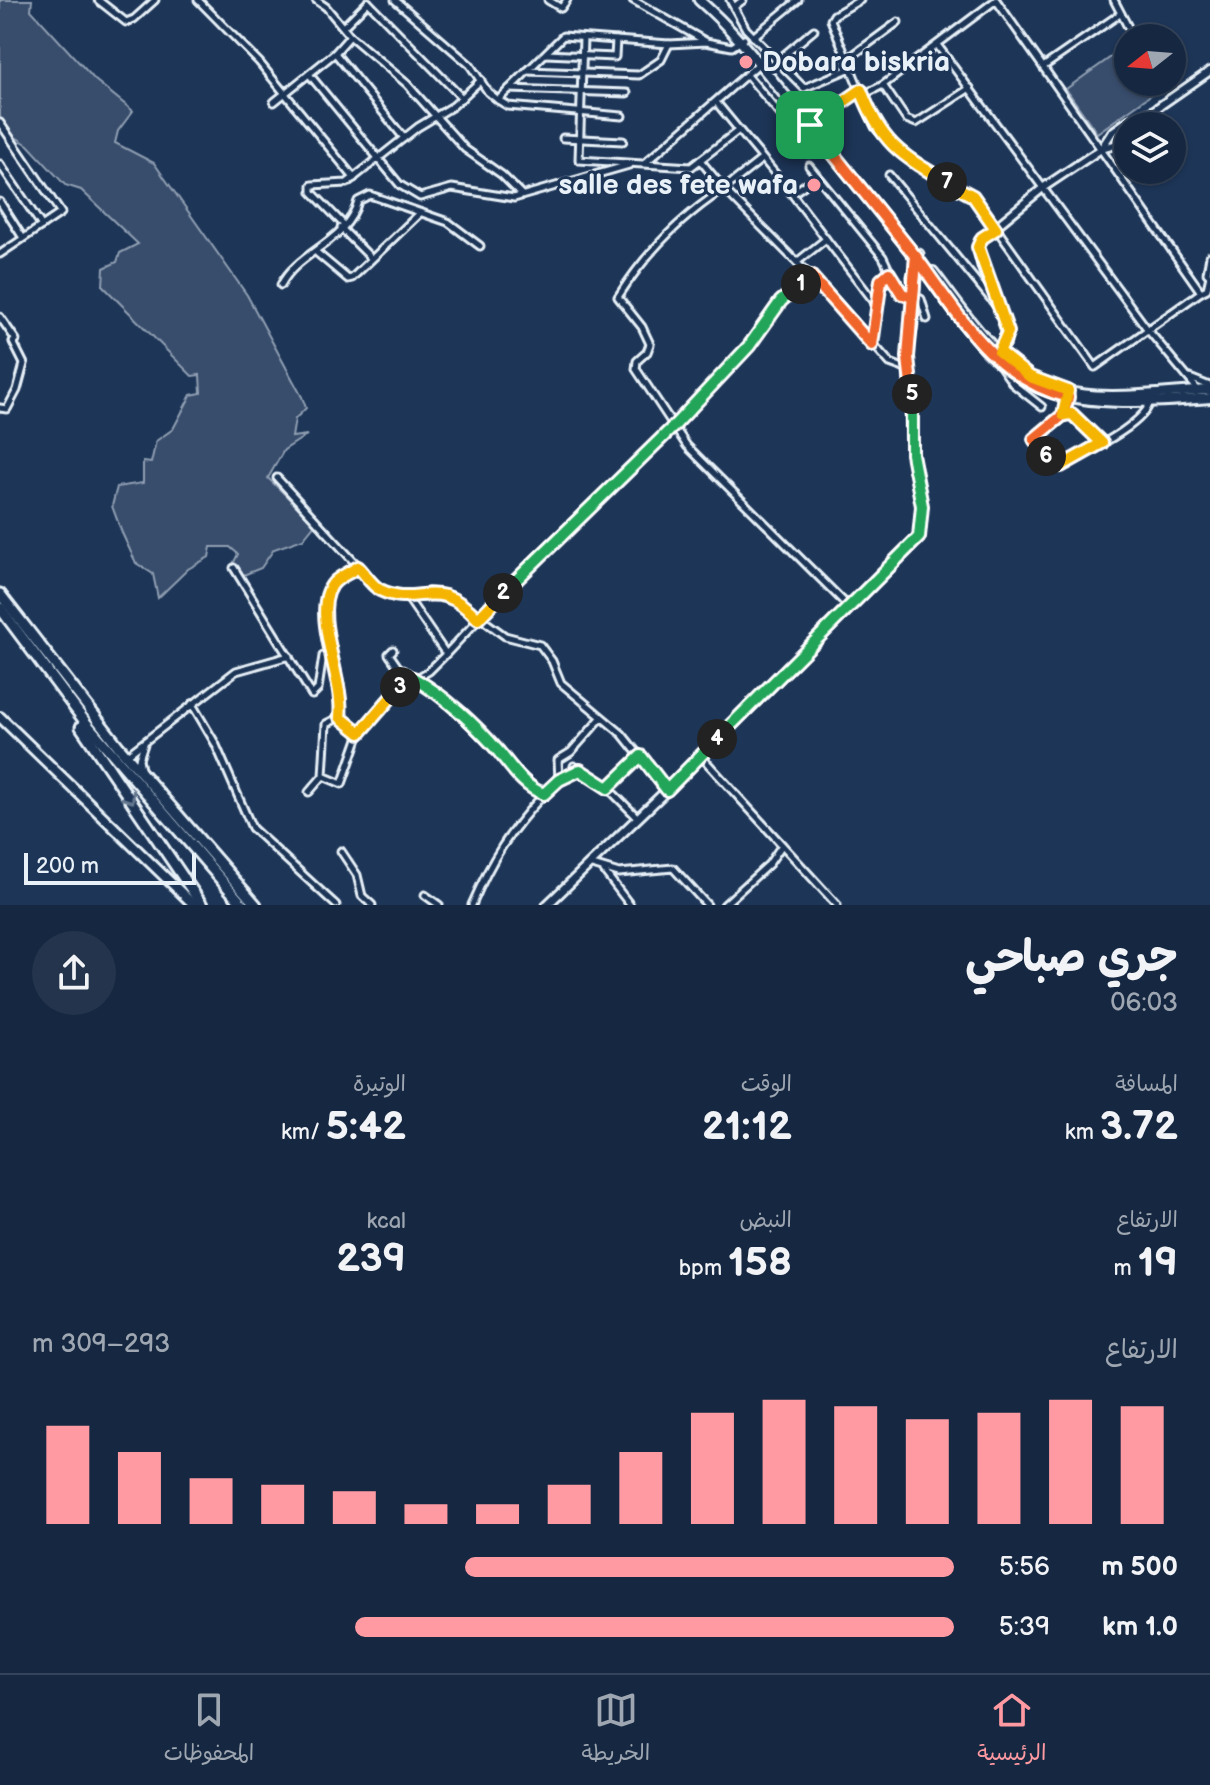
<!DOCTYPE html>
<html lang="ar">
<meta charset="utf-8">
<style>
:root{--surface:#162841;--page:#23344c;--text:#f1f3f6;--muted:#9ea6b1;--line:#35445a;--accent:#ff9aa2}
body{margin:0;font-family:"Balsamiq Sans","Playpen Sans Arabic",sans-serif;background:var(--page);color:var(--text);direction:rtl;height:100vh;display:flex;flex-direction:column;font-size:30px;white-space:nowrap}
*{box-sizing:border-box;margin:0}
p{font-size:26px;color:var(--muted)}
.icon{flex:none;width:44px;height:44px;fill:none;stroke:currentColor;stroke-width:2;stroke-linecap:round;stroke-linejoin:round}
.map{position:relative;height:905px;overflow:hidden;direction:ltr}
.details{display:flex;flex-direction:column;background:var(--surface);flex:1}
.details>*{flex:none}
.needle{width:52px;rotate:253deg}
.tools{position:absolute;left:1114px;top:24px;display:grid;gap:16px}
.tools a{display:grid;place-items:center;width:72px;height:72px;border-radius:50%;background:var(--surface);box-shadow:0 2px 6px #0004,0 0 0 2px var(--line);font-size:40px}
.scale{position:absolute;left:24px;bottom:20px;width:172px;box-sizing:border-box;padding-left:8px;border:4px solid #e8f1f8;border-top:0;font-size:22px;line-height:28px;white-space:nowrap;color:#e8f1f8;-webkit-text-stroke:6px #1d3557;paint-order:stroke}
.pin{position:absolute;display:grid;place-items:center;width:68px;height:68px;color:#fff;margin:-34px;border-radius:16px;box-shadow:0 4px 12px #0006}
.km{position:absolute;width:40px;height:40px;margin:-20px;border-radius:50%;background:#222;color:#fff;font-size:22px;line-height:40px;text-align:center}
.round{display:grid;place-items:center;flex:none;width:84px;height:84px;border-radius:42px;background:var(--page)}
.overview{display:flex;align-items:center;justify-content:space-between;height:136px;padding:0 32px}
h1{font-size:44px;font-weight:700;line-height:60px}
.figures{display:grid;grid-template-columns:repeat(3,1fr);gap:12px;height:136px;padding:8px 32px}
.figures div{display:grid;align-content:center}
.figures b{font-size:40px;font-weight:700}
.figures small{font-size:22px;font-weight:400}
.figures p{font-size:22px}
.chart{height:224px;padding:16px 32px}
.chart p{display:flex;justify-content:space-between}
.chart svg{width:100%;height:144px;margin-top:8px;stroke:var(--accent);stroke-width:6}
ul{padding:0 32px;list-style:none;font-size:26px}
li{display:grid;grid-template-columns:128px 96px 1fr;align-items:center;height:60px}
li i{height:20px;border-radius:10px;background:var(--accent)}
.tabs{display:flex;justify-content:space-around;align-items:center;height:112px;border-top:2px solid var(--line);background:var(--surface);font-size:22px;color:var(--muted)}
.tabs a{display:grid;justify-items:center;gap:4px}
.tabs .selected{color:var(--accent)}
.map>svg:first-child{display:block}
.green{fill:#374d6c;stroke:#909fb2;stroke-width:2}
.lines{fill:none;stroke-linecap:round;stroke-linejoin:round}
.minor-casing{stroke:#e8f1f8;stroke-width:11}
.tertiary-casing{stroke:#e8f1f8;stroke-width:12}
.secondary-casing{stroke:#e8f1f8;stroke-width:13}
.primary-casing{stroke:#e8f1f8;stroke-width:14}
.motorway-casing{stroke:#e8f1f8;stroke-width:15}
.minor{stroke:#1d3557;stroke-width:5}
.tertiary{stroke:#1d3557;stroke-width:6}
.secondary{stroke:#1d3557;stroke-width:7}
.primary{stroke:#1d3557;stroke-width:8}
.motorway{stroke:#1d3557;stroke-width:9}
.oneway{stroke:#64778f}
.split-1-casing{stroke:#fff;stroke-width:16}
.split-2-casing{stroke:#fff;stroke-width:16}
.split-3-casing{stroke:#fff;stroke-width:16}
.split-4-casing{stroke:#fff;stroke-width:16}
.split-5-casing{stroke:#fff;stroke-width:16}
.split-6-casing{stroke:#fff;stroke-width:16}
.split-7-casing{stroke:#fff;stroke-width:16}
.split-8-casing{stroke:#fff;stroke-width:16}
.split-1{stroke:#f0652b;stroke-width:10}
.split-2{stroke:#22a559;stroke-width:10}
.split-3{stroke:#f5b400;stroke-width:10}
.split-4{stroke:#22a559;stroke-width:10}
.split-5{stroke:#22a559;stroke-width:10}
.split-6{stroke:#f0652b;stroke-width:10}
.split-7{stroke:#f5b400;stroke-width:10}
.split-8{stroke:#f5b400;stroke-width:10}
.poi-dot{fill:#ff9aa2;stroke:#1d3557;stroke-width:3}
.labels{text-anchor:middle;dominant-baseline:central;stroke-width:6;stroke-linejoin:round;paint-order:stroke}
.poi-label{font-size:28px;font-weight:bold;fill:#e8f1f8;stroke:#1d3557;text-anchor:start}
</style>
<div class="map">
<svg width="1210" height="905" viewBox="0 0 1210 905">
<rect width="100%" height="100%" fill="#1d3557"/>
<filter id="ink" filterUnits="userSpaceOnUse"><feTurbulence type="fractalNoise" baseFrequency=".0125" numOctaves="2"/><feDisplacementMap in="SourceGraphic" scale="16" xChannelSelector="R" yChannelSelector="G"/><feConvolveMatrix kernelMatrix="1 2 1 2 8 2 1 2 1" color-interpolation-filters="sRGB"/></filter>
<g filter="url(#ink)">
<g class="green">
<polygon points="0,0 32,0 31,10 95,80 133,111 118,131 115,143 154,163 247,295 302,397 306,408 295,419 292,437 307,435 284,450 268,478 315,524 303,539 274,549 261,568 241,576 233,564 238,554 230,547 211,547 209,557 188,569 158,598 153,574 136,563 122,533 112,506 117,487 143,483 143,462 151,463 156,441 173,429 191,395 201,393 200,375 192,376 103,286 104,268 117,262 120,253 138,244 81,190 65,185 28,145 14,136 0,117"/>
<polygon points="1128,45 1128,82 1169,82 1097,133 1066,89"/>
</g>
<g class="lines">
<defs>
<g id="minor">
<polyline points="98,0 126,22 134,19 155,0"/>
<polyline points="198,0 259,62 354,178"/>
<polyline points="316,0 326,7 350,36 407,84 465,149 502,175 522,195"/>
<polyline points="395,0 470,65 488,92 498,100 563,36 669,44 706,42 732,47 744,39"/>
<polyline points="548,0 561,8 567,0"/>
<polyline points="633,0 705,41"/>
<polyline points="730,0 746,29 804,88 851,68"/>
<polyline points="1114,0 1128,27"/>
<polyline points="368,2 462,98"/>
<polyline points="734,7 743,0"/>
<polyline points="343,27 368,2"/>
<polyline points="753,37 798,0"/>
<polyline points="583,38 579,160 691,167 739,130 792,194 817,176"/>
<polyline points="938,46 1148,330 1198,390"/>
<polyline points="335,53 404,138"/>
<polyline points="546,54 615,57 616,40"/>
<polyline points="849,58 898,22"/>
<polyline points="777,61 814,30"/>
<polyline points="1043,67 1120,14"/>
<polyline points="527,71 639,75 661,60 669,44"/>
<polyline points="309,74 400,185 420,197 452,188 514,198 629,165"/>
<polyline points="747,75 792,128"/>
<polyline points="883,85 906,119 916,123 970,88"/>
<polyline points="509,89 627,93"/>
<polyline points="498,100 508,106 622,116"/>
<polyline points="274,102 335,53 350,36"/>
<polyline points="716,102 739,130"/>
<polyline points="0,123 61,213 0,254"/>
<polyline points="810,125 861,90 867,93 883,85 996,0 1201,292 1095,367 973,196 904,156 875,127 831,20 834,15 860,0"/>
<polyline points="563,138 623,141"/>
<polyline points="762,159 724,189 835,301 890,363 909,370"/>
<path d="M700 160 724 189C681 217 645 254 618 297L642 327 650 344 647 352 637 361 636 369 687 446 849 607"/>
<polyline points="645,163 763,60"/>
<polyline points="0,164 42,226"/>
<polyline points="809,166 883,257 898,289 921,299 927,319"/>
<polyline points="889,175 995,304"/>
<polyline points="792,194 826,239"/>
<polyline points="0,202 23,238"/>
<polyline points="344,225 312,192 312,185 347,183 418,127 453,106 481,80"/>
<polyline points="341,228 371,258"/>
<polyline points="317,253 348,279 352,278 419,214"/>
<polyline points="797,262 826,239 876,304"/>
<polyline points="1210,276 1207,273 1210,256"/>
<path d="M281 285C298 251 347 243 358 201L370 195 448 222 480 246"/>
<polyline points="1201,292 1207,289 1210,276"/>
<polyline points="0,317 16,340 13,342 24,364 17,390 7,409 0,408"/>
<polyline points="872,345 878,287 889,273"/>
<polyline points="1002,368 1013,384 1042,407"/>
<polyline points="1190,378 1210,386"/>
<polyline points="1063,415 1068,396"/>
<path d="M1102 443 1069 413 1033 440 1052 463 1061 466C1082 454 1146 425 1150 401"/>
<polyline points="277,478 380,590 407,597 428,592 450,596 505,636 540,645 552,661 561,683 622,734 667,790"/>
<polyline points="234,568 312,695 318,689 323,656 331,659 338,680 340,717 326,724 323,776 309,792"/>
<polyline points="407,597 446,654"/>
<polyline points="393,650 389,654 398,667 430,687 463,717 539,793 544,794 559,780 558,760 571,752 601,718"/>
<path d="M331 658C327 639 320 603 331 586 337 578 350 573 358 567"/>
<polyline points="192,704 215,743 252,828 336,905"/>
<polyline points="340,717 360,733"/>
<polyline points="126,756 236,671 289,656"/>
<polyline points="701,756 837,905"/>
<polyline points="574,766 608,788 638,818"/>
<polyline points="141,769 139,759 144,744"/>
<polyline points="323,776 342,784 360,733 400,688 429,671 446,654 535,559 672,428 749,346 781,301 811,276"/>
<polyline points="559,780 579,770"/>
<polyline points="608,788 641,756"/>
<polyline points="341,851 357,875 362,896 372,905"/>
<polyline points="589,864 619,873 673,868 707,905"/>
<polyline points="604,871 630,905"/>
<polyline points="425,895 439,905"/>
<path d="M472 905C492 858 509 832 544 794"/>
<polyline points="724,905 769,864 782,845"/>
</g>
<g id="tertiary">
<polyline points="1143,126 1151,112"/>
<polyline points="1101,149 1128,141"/>
<path d="M998 354 1006 344 1008 332C1003 307 969 261 982 238L1044 187 1101 149 1112 132 1129 120 1151 112 1210 71"/>
</g>
<polyline id="secondary" points="547,905 667,790 919,537 922,506 912,454 908,357 915,309 912,277 919,254"/>
<g id="primary">
<path d="M699 0C736 32 765 71 796 109 835 157 876 205 914 255 948 299 978 358 1031 384 1079 409 1157 402 1210 398"/>
<path d="M933 272C960 307 986 347 1023 373 1074 409 1152 393 1210 390"/>
<polyline points="0,717 194,905"/>
</g>
<g id="motorway">
<polyline points="0,594 119,747 256,905"/>
<polyline points="0,608 86,723 243,905"/>
<polyline points="81,727 202,905"/>
</g>
</defs>
<use href="#minor" class="minor-casing"/>
<use href="#tertiary" class="tertiary-casing"/>
<use href="#secondary" class="secondary-casing"/>
<use href="#primary" class="primary-casing"/>
<use href="#motorway" class="motorway-casing"/>
<use href="#minor" class="minor"/>
<use href="#tertiary" class="tertiary"/>
<use href="#secondary" class="secondary"/>
<use href="#primary" class="primary"/>
<use href="#motorway" class="motorway"/>
</g>
<defs><path id="oneway-chevron" d="M-2-3.5L2.5 0L-2 3.5" fill="none" stroke-width="1.6" stroke-linecap="round" stroke-linejoin="round" transform="scale(2)"/></defs>
<use class="oneway" href="#oneway-chevron" transform="translate(130 798) rotate(56)"/>
</g>
<g class="lines" filter="url(#ink)">
<defs>
<polyline id="split-1" points="801,284 811,276 872,345 881,280 889,273 902,294 913,297 916,257 810,125"/>
<polyline id="split-2" points="503,593 672,428 749,346 781,301 801,284"/>
<path id="split-3" d="M400 687 360 733 340 717C345 681 311 615 332 585 337 577 350 573 358 567 364 573 372 586 380 590 420 609 435 573 478 619L503 593"/>
<path id="split-4" d="M400 687 413 678C444 695 476 725 499 752 512 768 524 787 544 794L559 780 580 770 608 788 641 756 667 790 717 739"/>
<polyline id="split-5" points="717,739 919,537 922,506 912,454 912,394"/>
<path id="split-6" d="M912 394 908 357 916 257C958 314 995 379 1068 397L1063 415 1034 439 1046 456"/>
<polyline id="split-7" points="947,182 973,196 996,229 982,238 978,247 1008,332 999,352 1030,377 1068,391 1063,415 1072,414 1102,443 1061,466 1046,456"/>
<path id="split-8" d="M810 125 861 90C881 143 899 154 947 182"/>
</defs>
<use href="#split-1" class="split-1-casing"/>
<use href="#split-2" class="split-2-casing"/>
<use href="#split-3" class="split-3-casing"/>
<use href="#split-4" class="split-4-casing"/>
<use href="#split-5" class="split-5-casing"/>
<use href="#split-6" class="split-6-casing"/>
<use href="#split-7" class="split-7-casing"/>
<use href="#split-8" class="split-8-casing"/>
<use href="#split-1" class="split-1"/>
<use href="#split-2" class="split-2"/>
<use href="#split-3" class="split-3"/>
<use href="#split-4" class="split-4"/>
<use href="#split-5" class="split-5"/>
<use href="#split-6" class="split-6"/>
<use href="#split-7" class="split-7"/>
<use href="#split-8" class="split-8"/>
</g>
<g class="poi-dot">
<circle cx="746" cy="62" r="8"/>
<circle cx="814" cy="185" r="8"/>
</g>
<g class="labels">
<g class="poi-label">
<text x="762" y="62">Dobara biskria</text>
<text x="798" y="185" text-anchor="end">salle des fete wafa</text>
</g>
</g>
</svg>
<div class="tools">
<a><svg class="needle" viewBox="-14 -14 28 28"><path d="M0-13l5 13h-10z" fill="#e53935"/><path d="M0 13l5-13h-10z" fill="#9ea6b1"/></svg></a>
<a><svg class="icon" aria-label="layers" viewBox="0 0 24 24"><path d="M12 4l9 5-9 5-9-5zM3 14l9 5 9-5"/></svg></a>
</div>
<div class="scale">200 m</div>
<div class="pin" style="left:810px;top:125px;background:#1e9e55"><svg class="icon" aria-label="arrive" viewBox="0 0 24 24"><path d="M6 21V4h12l-3 4 3 4H6"/></svg></div>
<b class="km" style="left:801px;top:284px">1</b>
<b class="km" style="left:503px;top:593px">2</b>
<b class="km" style="left:400px;top:687px">3</b>
<b class="km" style="left:717px;top:739px">4</b>
<b class="km" style="left:912px;top:394px">5</b>
<b class="km" style="left:1046px;top:456px">6</b>
<b class="km" style="left:947px;top:182px">7</b>
</div>
<section class="details">
<div class="overview"><div><h1>جري صباحي</h1><p>06:03</p></div><a class="round"><svg class="icon" aria-label="share" viewBox="0 0 24 24"><path d="M12 15V3M7 8l5-5 5 5M5 13v7h14v-7"/></svg></a></div>
<div class="figures">
<div><p>المسافة</p><b>3.72<small> km</small></b></div>
<div><p>الوقت</p><b>21:12</b></div>
<div><p>الوتيرة</p><b>5:42<small> /km</small></b></div>
</div>
<div class="figures">
<div><p>الارتفاع</p><b>19<small> m</small></b></div>
<div><p>النبض</p><b>158<small> bpm</small></b></div>
<div><p>kcal</p><b>239</b></div>
</div>
<div class="chart"><p><span>الارتفاع</span>293–309 m</p>
<svg viewBox="0 0 160 44" preserveAspectRatio="none"><path d="M5 44V14M15 44V22M25 44V30M35 44V32M45 44V34M55 44V38M65 44V38M75 44V32M85 44V22M95 44V10M105 44V6M115 44V8M125 44V12M135 44V10M145 44V6M155 44V8"/></svg>
</div>
<ul>
<li><b>500 m</b>5:56<i style="width:53%"></i></li>
<li><b>1.0 km</b>5:39<i style="width:65%"></i></li>
</ul>
</section>
<nav class="tabs">
<a class="selected"><svg class="icon" aria-label="home" viewBox="0 0 24 24"><path d="M3 11l9-7 9 7M6 9v11h12V9"/></svg>الرئيسية</a>
<a><svg class="icon" aria-label="map" viewBox="0 0 24 24"><path d="M3 6l6-2 6 2 6-2v14l-6 2-6-2-6 2zM9 4v14M15 6v14"/></svg>الخريطة</a>
<a><svg class="icon" aria-label="saved" viewBox="0 0 24 24"><path d="M7 4h10v16l-5-4-5 4z"/></svg>المحفوظات</a>
</nav>
